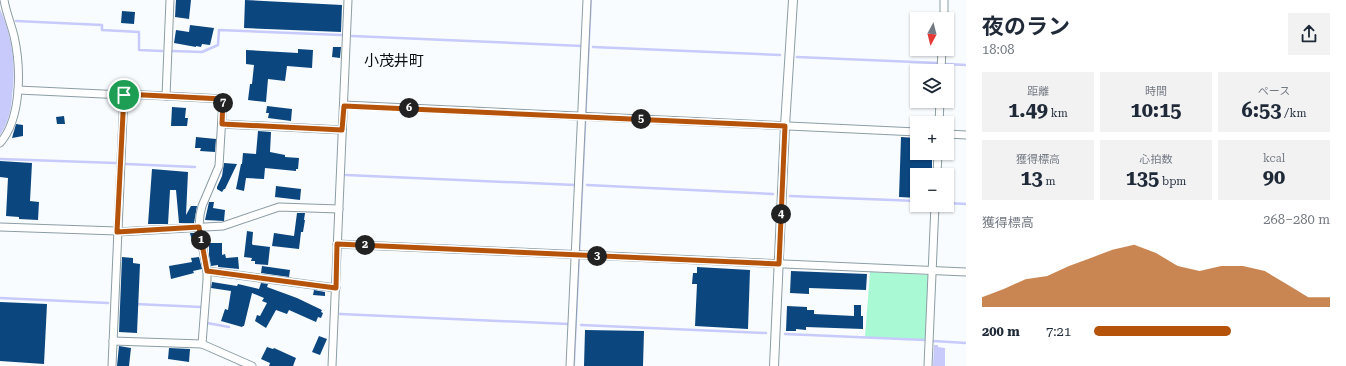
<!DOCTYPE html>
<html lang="ja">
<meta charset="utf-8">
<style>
:root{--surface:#fff;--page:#f2f2f3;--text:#1f2937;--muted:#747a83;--accent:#b45309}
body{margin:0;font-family:"Roboto Serif","Noto Sans JP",serif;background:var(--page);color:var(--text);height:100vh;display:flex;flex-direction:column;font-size:15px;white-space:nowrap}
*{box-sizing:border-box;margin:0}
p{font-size:13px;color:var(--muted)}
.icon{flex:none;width:22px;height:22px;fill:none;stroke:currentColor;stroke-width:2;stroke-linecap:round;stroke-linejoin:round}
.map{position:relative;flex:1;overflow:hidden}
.details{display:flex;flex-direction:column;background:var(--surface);width:380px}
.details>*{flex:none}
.needle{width:26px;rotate:187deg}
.tools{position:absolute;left:910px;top:12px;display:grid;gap:8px}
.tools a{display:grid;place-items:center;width:44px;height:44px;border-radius:0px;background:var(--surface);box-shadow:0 1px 3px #0004;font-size:20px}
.pin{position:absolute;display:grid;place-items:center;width:34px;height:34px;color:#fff;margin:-17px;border:2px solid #fff;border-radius:50%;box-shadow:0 1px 4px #0007}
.km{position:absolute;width:20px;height:20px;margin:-10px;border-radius:50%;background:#222;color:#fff;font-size:11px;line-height:20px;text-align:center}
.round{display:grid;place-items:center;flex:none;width:42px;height:42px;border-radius:0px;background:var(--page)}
.overview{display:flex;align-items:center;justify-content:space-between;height:68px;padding:0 16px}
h1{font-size:22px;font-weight:700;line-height:30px}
.metrics{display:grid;grid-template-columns:repeat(3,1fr);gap:6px;height:68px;padding:4px 16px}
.metrics div{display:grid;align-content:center;border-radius:0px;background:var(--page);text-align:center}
.metrics b{font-size:20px;font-weight:700}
.metrics small{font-size:11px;font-weight:400}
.metrics p{font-size:11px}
.chart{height:112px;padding:8px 16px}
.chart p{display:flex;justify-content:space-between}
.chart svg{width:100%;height:72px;margin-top:4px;fill:var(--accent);opacity:.7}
ul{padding:0 16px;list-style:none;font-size:13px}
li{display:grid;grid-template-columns:64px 48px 1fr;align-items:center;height:30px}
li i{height:10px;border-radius:5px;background:var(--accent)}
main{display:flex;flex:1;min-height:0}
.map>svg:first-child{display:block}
.green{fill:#a8f9d4}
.water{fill:#c7cafa}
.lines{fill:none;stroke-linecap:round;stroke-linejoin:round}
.stream{stroke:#c7cafa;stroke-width:2.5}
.building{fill:#0b467f}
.minor-casing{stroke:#8c9da4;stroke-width:9}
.tertiary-casing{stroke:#8c9da4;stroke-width:10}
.minor{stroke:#fff;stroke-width:7}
.tertiary{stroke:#fff;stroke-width:8}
.route-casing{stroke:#fff;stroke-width:8}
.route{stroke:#b45309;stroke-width:5}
.labels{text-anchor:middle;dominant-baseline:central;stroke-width:4;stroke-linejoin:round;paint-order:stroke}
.quarter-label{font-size:15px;fill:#090f11;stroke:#f8fcfe}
</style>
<main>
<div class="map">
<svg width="966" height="366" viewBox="0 0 966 366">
<rect width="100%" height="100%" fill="#f8fcfe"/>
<polygon class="green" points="870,272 928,275 925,340 865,337"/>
<g class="water">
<polygon points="590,0 592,0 575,366 573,366"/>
<path d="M0 9C13 39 16 65 12 97 11 111 8 123 0 135Z"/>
<polygon points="934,345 938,345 938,347 945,348 945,366 933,366"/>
</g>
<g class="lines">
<g class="stream">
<polyline points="16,21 102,25 102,30 139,32 139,50 162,51"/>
<polyline points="352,36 582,46"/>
<polyline points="593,47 780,55"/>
<polyline points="172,51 202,52 218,45 219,30 341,35"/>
<polyline points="797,57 938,63"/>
<polyline points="946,64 966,65"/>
<polyline points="0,159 116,163"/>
<polyline points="126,164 195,167"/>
<polyline points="346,175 575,185"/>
<polyline points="587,185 773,194"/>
<polyline points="790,196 917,201"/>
<polyline points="947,203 966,204"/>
<polyline points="0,298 108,303"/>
<polyline points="135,304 201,307"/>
<polyline points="340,314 568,324"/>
<polyline points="207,323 229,327"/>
<polyline points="581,325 766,333"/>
<polyline points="785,334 925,340"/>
<polyline points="933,341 966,343"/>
</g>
</g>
<g class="building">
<polygon points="176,0 191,0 189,19 175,17"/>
<polygon points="245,0 342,5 341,32 244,28"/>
<polygon points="122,11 135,12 134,24 121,23"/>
<polygon points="190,25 214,28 210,45 202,44 201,47 196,46 196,47 174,43 176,30 189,32"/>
<polygon points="333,47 341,47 340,58 332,57"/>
<polygon points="298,49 313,50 312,68 287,66 285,81 268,79 266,102 248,100 250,84 252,84 254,65 246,64 246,50 298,53"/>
<polygon points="267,106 292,109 291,121 268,118 269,113 266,113"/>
<polygon points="172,107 186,108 185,118 188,118 187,126 171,126"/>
<polygon points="64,116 65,124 57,124 56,117"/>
<polygon points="16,124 23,125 23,136 12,138"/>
<polygon points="258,131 271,132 270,152 285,155 285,157 299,158 298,169 296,169 296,171 265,168 264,179 246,178 244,191 236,189 241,164 242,164 243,153 256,154"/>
<polygon points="196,137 216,139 215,152 200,151 201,148 195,148"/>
<polygon points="901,137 917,138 917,153 932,153 932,175 917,175 917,198 899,197"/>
<polygon points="0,161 32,163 30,201 39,202 38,220 19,219 19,217 6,216 8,178 0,177"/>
<polygon points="224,163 237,164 225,189 224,189 222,192 217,189 217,187 222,176"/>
<polygon points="152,169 188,172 186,215 191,206 197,206 194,223 179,223 176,190 170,190 168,224 148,224"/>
<polygon points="276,186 301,189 300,200 275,197"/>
<polygon points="209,202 214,202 213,208 225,210 224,221 205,220"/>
<polygon points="297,213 305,213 304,220 305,220 303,232 301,232 299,249 272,246 274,233 294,236"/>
<polygon points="247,231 253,232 252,244 253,245 270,247 268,265 255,264 255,261 251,261 252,258 244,257"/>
<polygon points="190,233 195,233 197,244 193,245"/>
<polygon points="209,243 222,243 222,255 225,254 226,258 238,257 239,269 218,267 218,265 211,266 209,255"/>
<polygon points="122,257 133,258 133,263 140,264 137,333 119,332"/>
<polygon points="199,257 202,269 193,271 194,273 171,279 169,266 192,262 191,258"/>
<polygon points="262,266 290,270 289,277 261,273"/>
<polygon points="697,267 750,270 748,329 695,326 697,284 692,284 693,273 697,273"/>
<polygon points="791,271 867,274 866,290 809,288 809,294 790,293"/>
<polygon points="212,282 237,286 238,284 259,289 261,283 268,284 267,287 297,298 322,310 321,312 323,313 321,318 318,317 316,322 289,310 287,314 276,310 266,328 255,321 257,315 260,316 267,303 262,301 264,298 252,293 244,326 243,326 242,327 221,321 225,309 228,310 231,291 211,288"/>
<polygon points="314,290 325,292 325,296 313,295"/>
<polygon points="0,302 47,304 44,364 0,361"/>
<polygon points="854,305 861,305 861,316 863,316 863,329 806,327 806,330 796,329 796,331 786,331 787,306 807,307 807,310 814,310 814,314 854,316"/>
<polygon points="585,330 644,331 643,366 584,366"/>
<polygon points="319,336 327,339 320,355 312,352"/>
<polygon points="119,346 131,348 129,366 117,366"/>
<polygon points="267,347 273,349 274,348 296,358 293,366 269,366 270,363 261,359"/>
<polygon points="169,348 190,349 189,362 168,359"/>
</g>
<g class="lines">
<defs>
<g id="minor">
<polyline points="944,19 944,0"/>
<polyline points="941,71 942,49"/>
<polyline points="18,90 124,95"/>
<polyline points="166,96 223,99 219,166 202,206 200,215 199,227 207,271 207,280 202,344"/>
<polyline points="344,105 917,132"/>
<polyline points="939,123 940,101"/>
<polyline points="222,124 342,130"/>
<polyline points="947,134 966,135"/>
<path d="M0 143C22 118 21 67 14 36 11 24 6 12 4 0"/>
<polyline points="937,175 938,153"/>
<polyline points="0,227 117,231"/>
<polyline points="117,232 223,226 279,207 339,209"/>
<polyline points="337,244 966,272"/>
<polyline points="207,271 336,288"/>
<polyline points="113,341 202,344 252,366"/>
<polyline points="112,366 124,94 166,96 170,0"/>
<polyline points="332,366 348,0"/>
<polyline points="570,366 587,0"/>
<polyline points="928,366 935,205"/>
</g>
<polyline id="tertiary" points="774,366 785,126 793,0"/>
</defs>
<use href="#minor" class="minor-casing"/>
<use href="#tertiary" class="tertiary-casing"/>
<use href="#minor" class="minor"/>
<use href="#tertiary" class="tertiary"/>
</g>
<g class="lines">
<defs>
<polygon id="route" points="124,94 223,99 222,124 342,130 344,106 785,126 779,264 337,244 336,288 207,271 199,227 117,232"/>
</defs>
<use href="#route" class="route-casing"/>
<use href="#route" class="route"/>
</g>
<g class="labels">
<g class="quarter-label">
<text x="394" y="61">小茂井町</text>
</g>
</g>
</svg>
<div class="tools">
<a><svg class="needle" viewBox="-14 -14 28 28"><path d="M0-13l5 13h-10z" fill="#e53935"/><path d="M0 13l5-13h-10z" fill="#747a83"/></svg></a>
<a><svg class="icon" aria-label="layers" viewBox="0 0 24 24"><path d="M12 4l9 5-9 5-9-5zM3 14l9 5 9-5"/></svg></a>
<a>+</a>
<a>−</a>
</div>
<div class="pin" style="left:124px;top:95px;background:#1e9e55"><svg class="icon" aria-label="arrive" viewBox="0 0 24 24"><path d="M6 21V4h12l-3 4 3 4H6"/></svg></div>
<b class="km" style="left:201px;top:240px">1</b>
<b class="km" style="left:365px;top:245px">2</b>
<b class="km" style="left:597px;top:256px">3</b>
<b class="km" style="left:781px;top:214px">4</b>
<b class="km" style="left:641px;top:119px">5</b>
<b class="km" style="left:409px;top:108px">6</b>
<b class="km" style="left:223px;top:103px">7</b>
</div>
<section class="details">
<div class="overview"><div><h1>夜のラン</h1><p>18:08</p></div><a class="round"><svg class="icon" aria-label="share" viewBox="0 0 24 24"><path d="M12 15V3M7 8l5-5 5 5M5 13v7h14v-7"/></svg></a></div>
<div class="metrics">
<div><p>距離</p><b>1.49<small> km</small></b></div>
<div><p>時間</p><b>10:15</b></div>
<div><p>ペース</p><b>6:53<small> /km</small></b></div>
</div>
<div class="metrics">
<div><p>獲得標高</p><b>13<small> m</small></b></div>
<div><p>心拍数</p><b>135<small> bpm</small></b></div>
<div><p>kcal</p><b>90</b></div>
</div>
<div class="chart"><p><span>獲得標高</span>268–280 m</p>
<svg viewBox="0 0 160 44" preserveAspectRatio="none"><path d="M0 44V38L10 33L20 27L30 25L40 19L50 14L60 9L70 6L80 11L90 19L100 22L110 19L120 19L130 22L140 30L150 38L160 38V44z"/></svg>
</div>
<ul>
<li><b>200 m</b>7:21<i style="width:58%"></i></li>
</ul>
</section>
</main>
